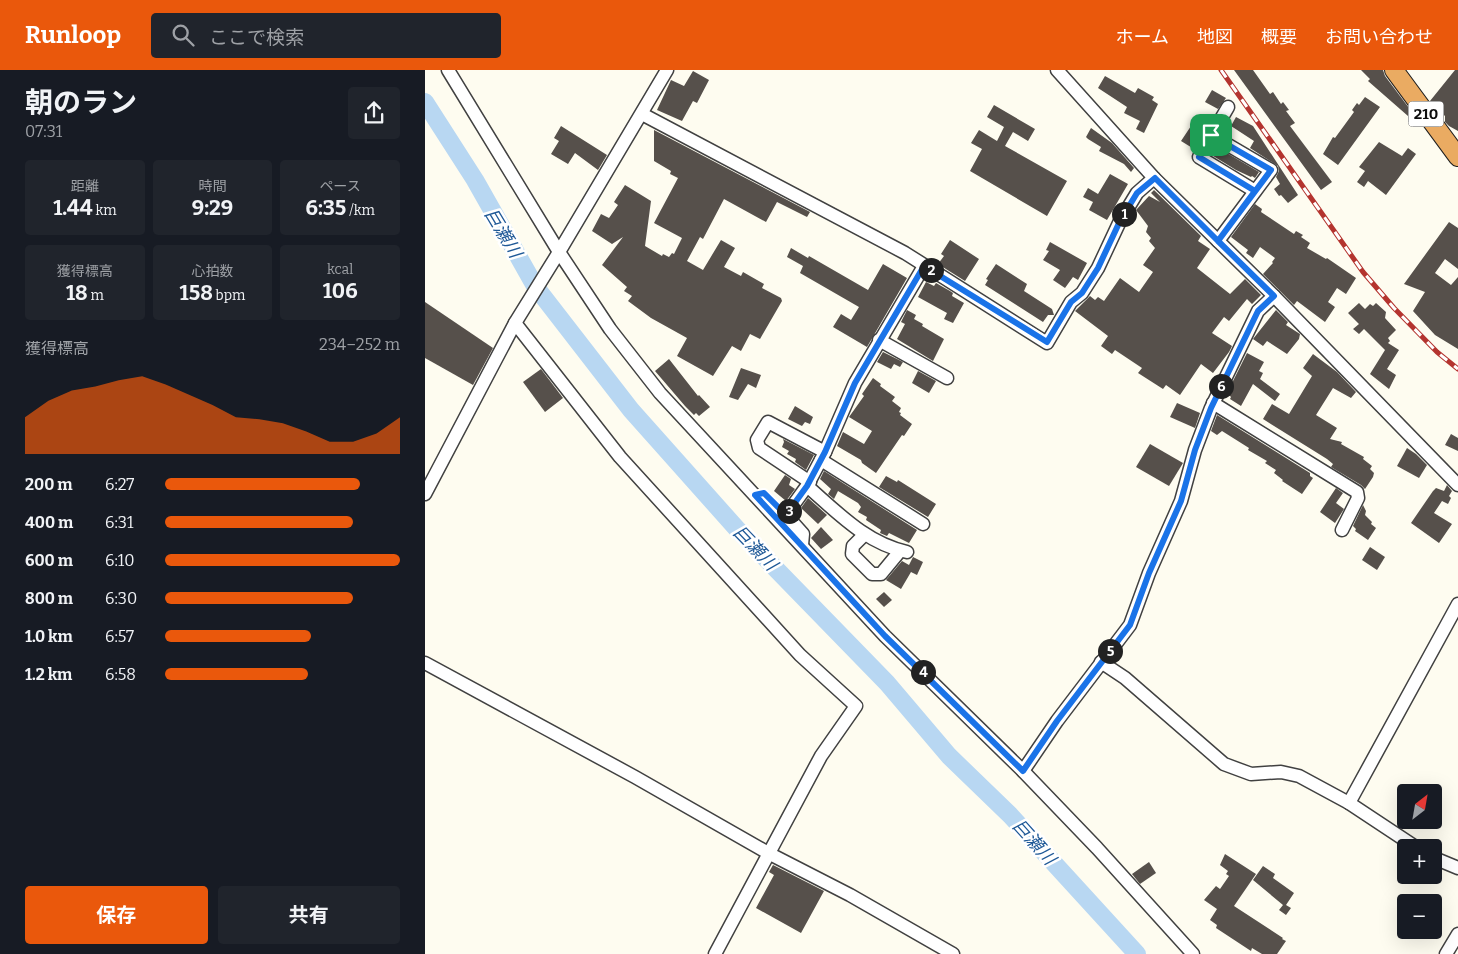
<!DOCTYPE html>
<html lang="ja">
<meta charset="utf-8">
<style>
:root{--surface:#171b24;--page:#20242c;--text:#f1f3f6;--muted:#9ea1a6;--accent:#ea580c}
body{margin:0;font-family:Bitter,"Noto Sans JP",serif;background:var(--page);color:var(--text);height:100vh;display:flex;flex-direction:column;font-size:19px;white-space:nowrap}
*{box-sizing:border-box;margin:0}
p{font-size:16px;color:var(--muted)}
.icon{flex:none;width:28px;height:28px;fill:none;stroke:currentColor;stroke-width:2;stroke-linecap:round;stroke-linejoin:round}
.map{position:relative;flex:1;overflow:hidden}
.sheet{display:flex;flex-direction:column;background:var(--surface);width:425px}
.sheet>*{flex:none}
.needle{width:32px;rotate:31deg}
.controls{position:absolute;left:972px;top:714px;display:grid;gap:10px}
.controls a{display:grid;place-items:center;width:45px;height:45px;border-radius:5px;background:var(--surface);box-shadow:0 5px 20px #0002;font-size:25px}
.pin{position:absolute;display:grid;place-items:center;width:42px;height:42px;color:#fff;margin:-21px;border-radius:10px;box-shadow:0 2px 8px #0006}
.km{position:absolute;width:25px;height:25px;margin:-12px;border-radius:50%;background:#222;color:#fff;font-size:14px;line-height:25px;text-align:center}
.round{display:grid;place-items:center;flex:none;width:52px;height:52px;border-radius:5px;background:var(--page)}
.overview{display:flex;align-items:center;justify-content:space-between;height:85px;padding:0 25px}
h1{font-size:28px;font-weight:700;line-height:38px}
.metrics{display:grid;grid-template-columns:repeat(3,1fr);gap:8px;height:85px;padding:5px 25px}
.metrics div{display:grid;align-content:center;border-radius:5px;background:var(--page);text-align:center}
.metrics b{font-size:21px;font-weight:700}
.metrics small{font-size:14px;font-weight:400}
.metrics p{font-size:14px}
.chart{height:140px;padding:10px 25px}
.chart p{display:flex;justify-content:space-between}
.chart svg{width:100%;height:90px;margin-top:5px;fill:var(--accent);opacity:.7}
.cta{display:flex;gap:10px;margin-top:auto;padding:10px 25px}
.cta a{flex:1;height:58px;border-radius:5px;background:var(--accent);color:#fff;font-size:20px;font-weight:700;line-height:58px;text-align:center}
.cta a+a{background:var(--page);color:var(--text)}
ul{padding:0 25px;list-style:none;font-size:16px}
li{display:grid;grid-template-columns:80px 60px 1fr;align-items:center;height:38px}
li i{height:12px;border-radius:6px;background:var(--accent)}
header{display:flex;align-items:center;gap:30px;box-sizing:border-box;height:70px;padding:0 25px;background:var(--accent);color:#fff}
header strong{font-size:24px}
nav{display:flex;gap:28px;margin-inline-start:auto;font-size:18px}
.search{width:350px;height:45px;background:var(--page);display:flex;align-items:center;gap:12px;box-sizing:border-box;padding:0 18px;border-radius:5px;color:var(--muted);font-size:19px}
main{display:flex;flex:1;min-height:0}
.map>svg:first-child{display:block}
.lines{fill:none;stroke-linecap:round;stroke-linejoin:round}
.river{stroke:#b8d7f2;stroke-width:18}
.building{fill:#56504b}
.minor-casing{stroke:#414141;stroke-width:15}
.highway-casing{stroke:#1f1f1f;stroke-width:20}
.minor{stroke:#fff;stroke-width:12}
.highway{stroke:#eaab62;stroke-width:18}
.rail-casing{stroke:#b4342f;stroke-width:5}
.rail{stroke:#fff;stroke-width:3;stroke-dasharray:9;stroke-linecap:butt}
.route-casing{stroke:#fff;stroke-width:10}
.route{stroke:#1a73e8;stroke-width:6}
.labels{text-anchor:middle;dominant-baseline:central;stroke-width:5;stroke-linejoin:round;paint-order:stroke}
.shield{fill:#fff;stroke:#565656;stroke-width:1}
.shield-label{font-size:15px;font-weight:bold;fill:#0e0e0e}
.water-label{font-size:18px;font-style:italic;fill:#1f5997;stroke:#fff}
</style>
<header>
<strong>Runloop</strong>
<div class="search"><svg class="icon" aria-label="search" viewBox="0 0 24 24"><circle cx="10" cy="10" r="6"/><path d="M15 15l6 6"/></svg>ここで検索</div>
<nav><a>ホーム</a><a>地図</a><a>概要</a><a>お問い合わせ</a></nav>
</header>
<main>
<section class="sheet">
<div class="overview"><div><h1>朝のラン</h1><p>07:31</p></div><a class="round"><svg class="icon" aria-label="share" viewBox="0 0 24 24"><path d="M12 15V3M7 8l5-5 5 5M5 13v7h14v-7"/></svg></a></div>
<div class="metrics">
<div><p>距離</p><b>1.44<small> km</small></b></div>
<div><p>時間</p><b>9:29</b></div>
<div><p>ペース</p><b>6:35<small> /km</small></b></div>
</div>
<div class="metrics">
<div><p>獲得標高</p><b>18<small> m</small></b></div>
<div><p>心拍数</p><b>158<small> bpm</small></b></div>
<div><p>kcal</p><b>106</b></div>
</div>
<div class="chart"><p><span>獲得標高</span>234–252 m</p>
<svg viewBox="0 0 160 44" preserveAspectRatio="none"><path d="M0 44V26L10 18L20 13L30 11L40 8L50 6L60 10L70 15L80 20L90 26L100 27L110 29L120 33L130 38L140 38L150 34L160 26V44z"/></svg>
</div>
<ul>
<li><b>200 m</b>6:27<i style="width:83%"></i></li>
<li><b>400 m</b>6:31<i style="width:80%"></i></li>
<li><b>600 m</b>6:10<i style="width:100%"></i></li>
<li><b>800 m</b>6:30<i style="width:80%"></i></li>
<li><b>1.0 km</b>6:57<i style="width:62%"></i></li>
<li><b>1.2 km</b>6:58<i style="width:61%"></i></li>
</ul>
<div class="cta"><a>保存</a><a>共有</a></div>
</section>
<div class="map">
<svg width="1033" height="884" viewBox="0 0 1033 884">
<rect width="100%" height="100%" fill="#fefcf0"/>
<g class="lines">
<polyline class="river" points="0,32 50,110 110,216 206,340 312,459 462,613 524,686 585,745 712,884"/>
</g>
<g class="building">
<polygon points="809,0 828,0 845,24 848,22 856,34 858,32 864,40 861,41 870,53 865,56 907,112 896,120"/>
<polygon points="936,0 958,0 960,6 987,42 983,46 943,11 945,9"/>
<polygon points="1030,0 1033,0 1033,61 1024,56 1020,52 1020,46 1005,31"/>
<polygon points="268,1 284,10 272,33 268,31 257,51 232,40 246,10 259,16"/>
<polygon points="680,6 710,23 713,18 729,27 727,30 733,34 719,63 711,59 715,51 699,43 702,37 673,18"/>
<polygon points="787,20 801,28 793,39 780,32"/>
<polygon points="940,27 955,37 913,95 898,84 908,67 910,68 929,42 927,40 932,33 934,35"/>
<polygon points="569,35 610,59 603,71 588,62 580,76 642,111 622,146 545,101 557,79 546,73 554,60 572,71 579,57 562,47"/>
<polygon points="811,47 828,56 873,125 863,133 856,125 854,126 849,119 855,114 851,107 854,101 853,96 825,78 829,71 806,56"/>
<polygon points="770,50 778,54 772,63 777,66 769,79 756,71"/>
<polygon points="136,56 182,85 173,100 150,83 143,94 126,84 134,71 129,68"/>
<polygon points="666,58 687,73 709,98 706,102 699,94 674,81 676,77 663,69 661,67"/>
<polygon points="229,60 385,142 382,147 352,132 341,152 299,129 278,169 275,167 262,191 278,200 296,170 310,178 299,197 316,206 318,202 339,214 337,218 356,228 357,231 335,269 325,264 316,281 307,276 288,306 252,286 262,268 226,248 203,231 207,226 199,221 202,217 177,195 198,167 187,174 167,161 176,144 184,148 193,135 189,132 200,115 226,131 220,176 237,186 238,184 244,187 247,183 249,184 257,168 229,153 253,108 245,104 246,101 229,91"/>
<polygon points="954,72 977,86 983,78 991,84 961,125 943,111 939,117 932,112 940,101 934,97"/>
<polygon points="790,76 834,102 830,108 827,106 826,107 811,100 785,84"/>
<polygon points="685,104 703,114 682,150 664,140 668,132 658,127 663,118 673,124"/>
<polygon points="729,120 776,166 773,171 785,179 772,198 805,224 820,209 836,225 827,234 822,229 804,251 799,247 787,263 807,276 804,282 788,303 776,294 755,325 741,315 738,319 713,303 717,298 690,280 687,284 676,276 683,266 650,241 665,226 670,230 673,227 679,231 695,208 714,222 728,202 718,195 730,178 724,171 726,168 721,162 723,156 711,140 724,126 735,132 726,123"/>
<polygon points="830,134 837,139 836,142 869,164 871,161 878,165 876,167 885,173 882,178 901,189 902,188 931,208 921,224 912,218 903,232 910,237 900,252 872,231 869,235 838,204 848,193 847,192 850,188 835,177 828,188 821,183 823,180 806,167"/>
<polygon points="1024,152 1033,158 1033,199 1020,189 1010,203 1026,215 1033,207 1033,279 1010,265 988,241 1000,222 979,214"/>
<polygon points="525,170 554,189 540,211 513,194 519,186 516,184"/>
<polygon points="625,172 662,193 653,210 648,207 640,218 628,210 635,200 618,190 624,181 621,180"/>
<polygon points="366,178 383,188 384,186 443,220 458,194 482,208 442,277 408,257 416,244 426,250 434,237 375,203 378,196 362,187"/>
<polygon points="571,194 602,214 599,221 627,239 629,245 623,245 618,252 560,215 563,210 561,209"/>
<polygon points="501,212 509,216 511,213 525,221 528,223 527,226 539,233 528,253 519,249 522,243 493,227"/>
<polygon points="0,232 68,278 48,315 0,288"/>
<polygon points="934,233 940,239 945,234 948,236 951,233 961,242 960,248 971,260 963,268 965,271 963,273 974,280 962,299 971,305 964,319 945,304 960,280 939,259 934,264 928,259 934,254 923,243"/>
<polygon points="482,240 491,245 489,249 498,254 497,256 519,269 508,291 472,269 480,254 476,252"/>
<polygon points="851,240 863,252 861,255 875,264 874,269 862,284 842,271 838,276 828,269"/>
<polygon points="458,282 478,292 475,297 469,294 466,299 452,292"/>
<polygon points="822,283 839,292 834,301 838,303 835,309 855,324 850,331 828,314 816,336 805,329 806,327 802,323"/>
<polygon points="888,284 912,302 931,322 926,328 908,318 891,345 912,358 905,369 917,372 916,374 939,387 938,389 947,396 945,399 949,403 948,407 940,419 936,415 906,397 908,394 902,389 838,349 847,334 864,344 887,306 878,298"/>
<polygon points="244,289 273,326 274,325 285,337 274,346 271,343 269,345 260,336 230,301"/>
<polygon points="316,298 336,305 331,318 323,314 313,330 304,327"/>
<polygon points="116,299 138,328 120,342 98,312"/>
<polygon points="493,301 511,311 504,323 487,313"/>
<polygon points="448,308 456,314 455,316 470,327 467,331 476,338 474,342 476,343 475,345 487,354 479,366 477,365 451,403 437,393 436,390 412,376 418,362 439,374 447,361 424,347 439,326 437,324"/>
<polygon points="752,333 775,343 770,358 745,347"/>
<polygon points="370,336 388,347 385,354 380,352 377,356 363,349"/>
<polygon points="792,345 885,403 885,406 888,408 877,424 857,411 858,410 849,403 851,400 840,393 842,391 823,380 824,378 797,361 792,365 786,361"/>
<polygon points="1026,364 1033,368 1033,381 1020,375"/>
<polygon points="358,369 389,385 381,400 370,392 371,389 362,384 364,381 357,377 359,372"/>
<polygon points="725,374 758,393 744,416 711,397"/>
<polygon points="982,378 991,384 1002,395 994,408 972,396"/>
<polygon points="399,401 492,460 484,473 464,463 462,466 455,463 456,460 441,450 442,447 433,442 436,437 433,433 413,421 409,429 403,424 406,419 395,409"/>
<polygon points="360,405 366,409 364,415 370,419 361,431 349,421"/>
<polygon points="461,406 472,412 473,410 511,434 503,447 454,417"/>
<polygon points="1022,415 1027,421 1024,426 1026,428 1023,434 1017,431 1009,443 1027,454 1014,473 986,453 1008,421 1011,418 1019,421"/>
<polygon points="911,418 918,423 911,433 919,439 910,453 895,442"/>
<polygon points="383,428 402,445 393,454 376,438"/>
<polygon points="938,435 941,441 940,445 947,452 946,454 951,458 943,470 930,461 931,459 928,456"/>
<polygon points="396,457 408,470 396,479 386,468"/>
<polygon points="945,477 960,487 952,500 937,490"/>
<polygon points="488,487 498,492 492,505 486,502 476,519 461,510 477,491 484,495"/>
<polygon points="459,522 467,530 459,537 451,529"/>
<polygon points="800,784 831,804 809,836 858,868 857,869 861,871 852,884 837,884 827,878 826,881 791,858 792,855 785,850 792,839 779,830 791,816 795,819 804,806 801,804 803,801 795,795"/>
<polygon points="724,792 731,803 715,814 707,804"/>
<polygon points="348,795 399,821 376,863 331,838 349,805 344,802"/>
<polygon points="838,796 850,804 848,808 869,823 861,835 866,838 861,845 854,840 858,835 828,810"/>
</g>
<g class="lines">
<defs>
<g id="minor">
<polyline points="23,0 134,182 185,259 235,323 460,566 598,701 672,778 768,884"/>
<polyline points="632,0 729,108 849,226 1033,415"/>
<polyline points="803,37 774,87 830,121"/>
<polyline points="217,44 480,183 622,273 646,232 657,223 673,198 695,151 712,123 729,108"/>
<polyline points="786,65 846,100 793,171"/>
<polyline points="90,253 195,387 375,585 431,636 396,686 290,884"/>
<polyline points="454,270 522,308"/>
<polyline points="788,333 932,422 933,428 917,460"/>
<polyline points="396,390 498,454"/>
<polyline points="385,412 334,378 332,370 343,352 400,382"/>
<path d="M382 416C413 443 441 473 482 482"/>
<polyline points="0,424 90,253 134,182 242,0"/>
<polyline points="439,465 428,476 427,484 447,504 456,504 475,481"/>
<polyline points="377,475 378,464 361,445 382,416 400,382 430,313 499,196"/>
<polyline points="676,592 700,608 799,694 826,704 856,702 874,706 924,733"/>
<polyline points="0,593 210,707 345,784 425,825 528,884"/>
<polyline points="598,701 632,651 705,555 724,503 756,431 770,380 786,338 833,241 849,226"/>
<polyline points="992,778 924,733 1033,534"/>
<polyline points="1009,788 1033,798"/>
<polyline points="1021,884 1033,864"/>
</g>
<polyline id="highway" points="969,0 1033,87"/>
</defs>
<use href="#minor" class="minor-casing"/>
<use href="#highway" class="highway-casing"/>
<use href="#minor" class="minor"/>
<use href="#highway" class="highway"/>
<defs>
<polyline id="rail" points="796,0 938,202 969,238 1012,282 1033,299"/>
</defs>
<use href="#rail" class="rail-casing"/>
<use href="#rail" class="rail"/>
</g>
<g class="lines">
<defs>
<path id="route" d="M786 65 774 87 830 121 793 171 730 108 712 123 695 151 673 198 657 223 646 232 622 272 499 196 430 313 400 382 382 416 361 445 339 423 330 425 460 566 598 701 632 651 705 555 724 503 756 431 770 380 786 338 833 241 849 226 793 171C811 147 828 124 846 100L786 65"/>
</defs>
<use href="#route" class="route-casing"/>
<use href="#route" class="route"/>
</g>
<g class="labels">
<rect class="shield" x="983.5" y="31.5" width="35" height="25" rx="4"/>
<g class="shield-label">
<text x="1001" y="44">210</text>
</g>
<g class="water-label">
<text transform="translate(78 163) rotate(59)">巨瀬川</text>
<text transform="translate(330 478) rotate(46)">巨瀬川</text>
<text transform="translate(609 772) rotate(48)">巨瀬川</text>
</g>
</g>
</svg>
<div class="controls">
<a><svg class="needle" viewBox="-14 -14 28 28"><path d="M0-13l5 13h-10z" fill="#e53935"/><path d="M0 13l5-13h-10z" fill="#9ea1a6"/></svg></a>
<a>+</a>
<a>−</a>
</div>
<div class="pin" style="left:786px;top:65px;background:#1e9e55"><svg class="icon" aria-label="arrive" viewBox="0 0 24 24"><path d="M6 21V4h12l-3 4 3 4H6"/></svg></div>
<b class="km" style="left:699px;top:144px">1</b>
<b class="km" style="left:506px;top:200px">2</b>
<b class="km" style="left:364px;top:441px">3</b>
<b class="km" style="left:498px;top:602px">4</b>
<b class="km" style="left:685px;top:581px">5</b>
<b class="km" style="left:796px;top:316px">6</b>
</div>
</main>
